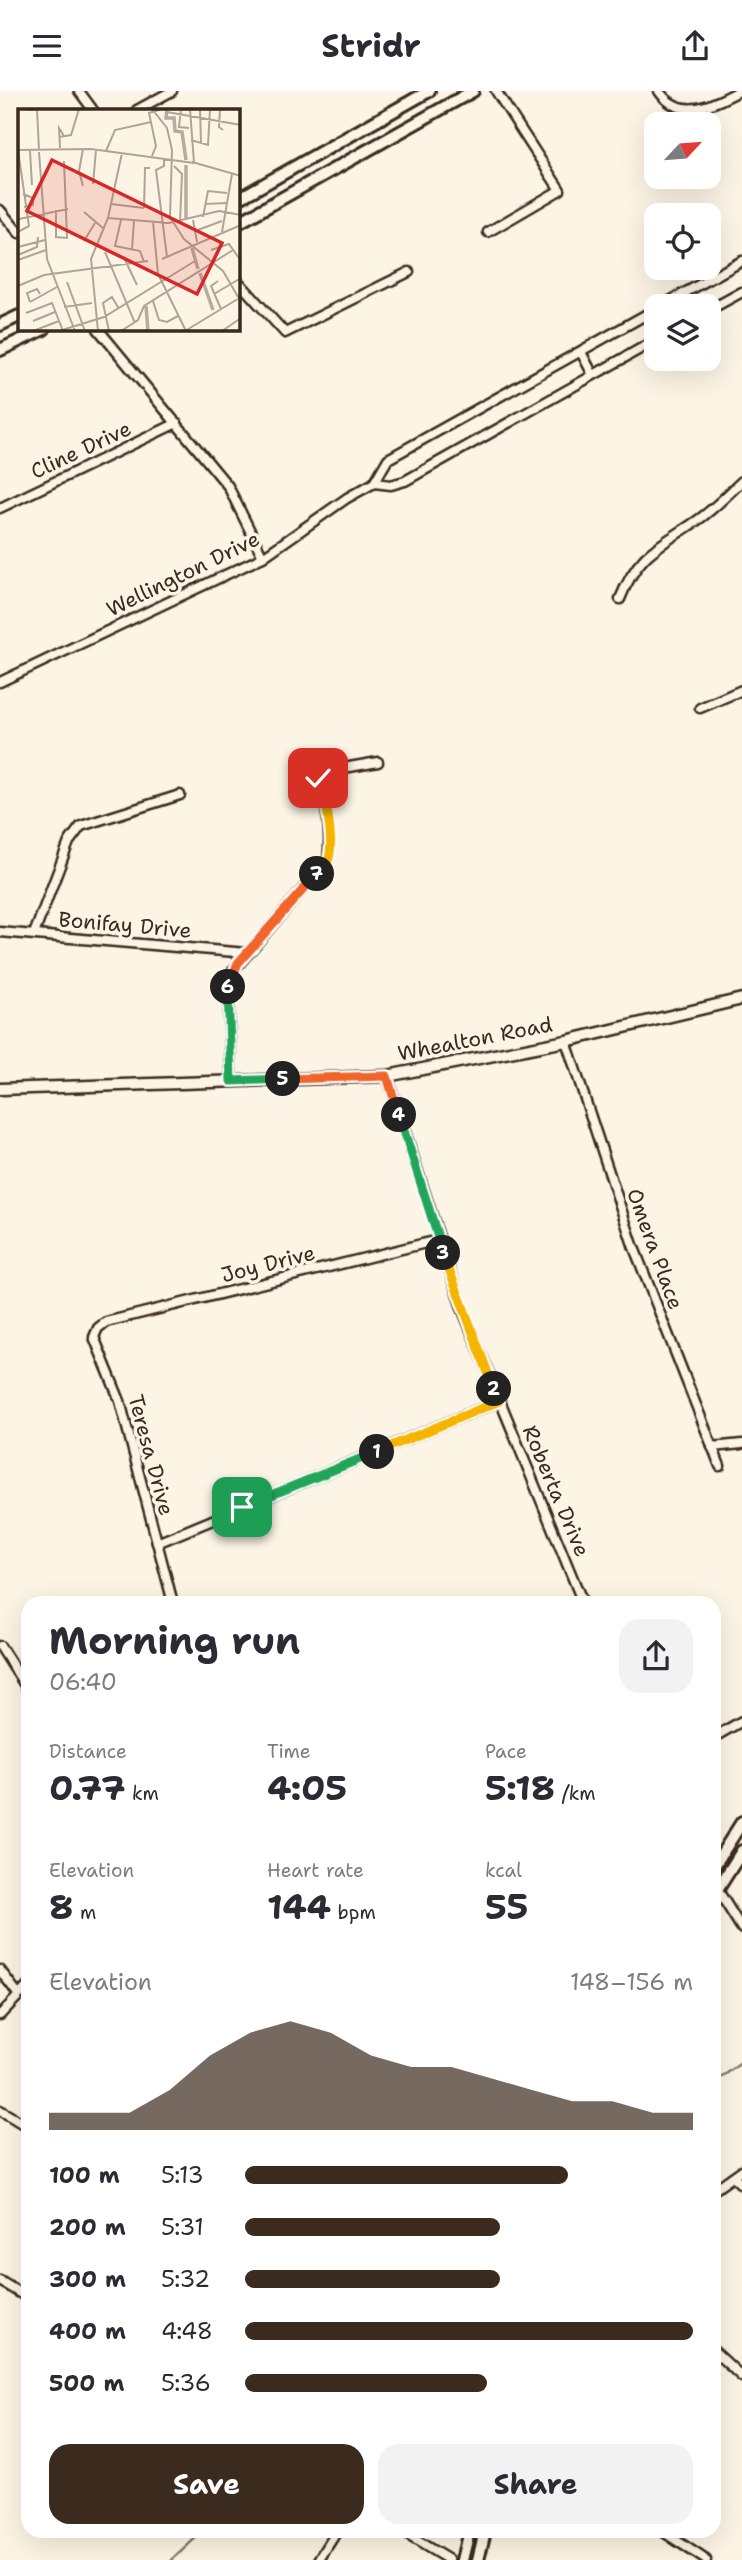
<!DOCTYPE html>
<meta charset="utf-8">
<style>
:root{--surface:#fff;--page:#f2f2f3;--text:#2b2b33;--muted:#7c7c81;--accent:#3b2a1e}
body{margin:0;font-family:"Shantell Sans",sans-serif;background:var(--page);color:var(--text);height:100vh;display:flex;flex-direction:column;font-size:26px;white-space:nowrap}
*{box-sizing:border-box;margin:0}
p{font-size:23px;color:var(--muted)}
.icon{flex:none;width:38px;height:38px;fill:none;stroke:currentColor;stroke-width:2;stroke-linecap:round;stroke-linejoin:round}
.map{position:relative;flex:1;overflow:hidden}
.panel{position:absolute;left:21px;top:1505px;width:700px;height:942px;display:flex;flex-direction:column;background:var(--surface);border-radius:21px;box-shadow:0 7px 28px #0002}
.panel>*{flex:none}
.needle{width:46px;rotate:64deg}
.buttons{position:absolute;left:644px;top:21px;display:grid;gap:14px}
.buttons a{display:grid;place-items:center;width:77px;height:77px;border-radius:14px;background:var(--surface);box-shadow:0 7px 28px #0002;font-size:35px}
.pin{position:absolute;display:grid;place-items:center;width:60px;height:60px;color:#fff;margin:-30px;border-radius:14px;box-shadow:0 4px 10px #0006}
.km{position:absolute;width:35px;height:35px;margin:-18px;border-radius:50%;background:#222;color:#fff;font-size:19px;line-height:35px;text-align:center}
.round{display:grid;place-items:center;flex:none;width:74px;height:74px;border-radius:21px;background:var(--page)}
.headline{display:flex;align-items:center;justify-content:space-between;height:119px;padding:0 28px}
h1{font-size:38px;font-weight:700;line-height:52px}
.figures{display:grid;grid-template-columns:repeat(3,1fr);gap:10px;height:119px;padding:7px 28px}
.figures div{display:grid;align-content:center}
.figures b{font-size:35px;font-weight:700}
.figures small{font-size:19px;font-weight:400}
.figures p{font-size:19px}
.chart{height:196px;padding:14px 28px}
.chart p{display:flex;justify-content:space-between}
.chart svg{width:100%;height:126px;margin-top:7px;fill:var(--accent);opacity:.7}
.cta{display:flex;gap:14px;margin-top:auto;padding:14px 28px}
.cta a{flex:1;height:80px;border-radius:21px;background:var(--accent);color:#fff;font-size:28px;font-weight:700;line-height:80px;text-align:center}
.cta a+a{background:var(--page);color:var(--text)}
ul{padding:0 28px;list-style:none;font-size:23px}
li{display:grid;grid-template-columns:112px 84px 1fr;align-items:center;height:52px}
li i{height:18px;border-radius:9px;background:var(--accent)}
header{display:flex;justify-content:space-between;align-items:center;height:91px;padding:0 28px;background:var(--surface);font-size:32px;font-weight:700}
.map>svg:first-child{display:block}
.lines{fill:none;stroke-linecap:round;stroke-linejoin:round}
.stream{stroke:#85796b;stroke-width:2.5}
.minor-casing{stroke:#3b2a1e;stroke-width:13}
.tertiary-casing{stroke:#3b2a1e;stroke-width:15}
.secondary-casing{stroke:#3b2a1e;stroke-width:16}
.minor{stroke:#fcf5e5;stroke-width:8}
.tertiary{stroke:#fcf5e5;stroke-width:10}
.secondary{stroke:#fcf5e5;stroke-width:10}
.split-1-casing{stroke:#fff;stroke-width:14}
.split-2-casing{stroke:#fff;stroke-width:14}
.split-3-casing{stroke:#fff;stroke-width:14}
.split-4-casing{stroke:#fff;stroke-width:14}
.split-5-casing{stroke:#fff;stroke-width:14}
.split-6-casing{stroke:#fff;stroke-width:14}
.split-7-casing{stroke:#fff;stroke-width:14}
.split-8-casing{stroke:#fff;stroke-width:14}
.split-1{stroke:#22a559;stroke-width:9}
.split-2{stroke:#f5b400;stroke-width:9}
.split-3{stroke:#f5b400;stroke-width:9}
.split-4{stroke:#22a559;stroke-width:9}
.split-5{stroke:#f0652b;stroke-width:9}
.split-6{stroke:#22a559;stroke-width:9}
.split-7{stroke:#f0652b;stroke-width:9}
.split-8{stroke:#f5b400;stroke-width:9}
.labels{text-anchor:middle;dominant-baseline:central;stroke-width:7;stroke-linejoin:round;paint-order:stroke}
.street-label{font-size:21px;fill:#3b2a1e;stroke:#fcf5e5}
.inset-river{fill:none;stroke:#b7ad9e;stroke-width:3.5}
.inset-road{fill:none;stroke:#afa495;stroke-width:2}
.view{fill:#d62828;fill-opacity:0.15;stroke:#d62828;stroke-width:3.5}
.inset-edge{fill:none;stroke:#3b2a1e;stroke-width:3.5}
</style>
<header><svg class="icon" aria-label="menu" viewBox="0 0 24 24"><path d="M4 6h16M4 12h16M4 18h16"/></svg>Stridr<svg class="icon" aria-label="share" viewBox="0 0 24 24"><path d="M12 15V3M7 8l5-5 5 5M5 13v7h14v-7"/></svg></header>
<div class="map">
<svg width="742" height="2469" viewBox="0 0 742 2469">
<rect width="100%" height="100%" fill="#fcf5e5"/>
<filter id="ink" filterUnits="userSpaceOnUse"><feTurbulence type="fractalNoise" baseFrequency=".0143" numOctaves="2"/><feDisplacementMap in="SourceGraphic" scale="14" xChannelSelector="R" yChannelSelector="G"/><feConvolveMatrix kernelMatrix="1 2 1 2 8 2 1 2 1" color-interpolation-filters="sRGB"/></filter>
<g filter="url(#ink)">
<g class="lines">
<g class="stream">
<polyline points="714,1992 742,1971"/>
<polyline points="172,2469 203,2440"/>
</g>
<defs>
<g id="minor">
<polyline points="79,0 93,19"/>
<path d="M659 0C680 31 713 14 739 0"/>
<polyline points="137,19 172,0"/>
<polyline points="0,119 19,142"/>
<polyline points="488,141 560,99 496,0"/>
<polyline points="238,190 285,242 409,181"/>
<polyline points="661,215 742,170"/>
<polyline points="709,219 742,201"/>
<polyline points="98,238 228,395 263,466"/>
<polyline points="581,261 593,284"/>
<polyline points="374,392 388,368 656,218"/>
<polyline points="0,417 177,332"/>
<path d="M620 508C639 460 658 457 698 429 714 418 728 403 742 390"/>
<polyline points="0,591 263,466 347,407 374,392 391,394 405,390 656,249"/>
<polyline points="700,617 742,599"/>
<polyline points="319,687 338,678 378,671"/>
<polyline points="0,841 247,862"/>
<polyline points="34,843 69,751 81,735 180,704"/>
<polyline points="566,950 633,1154 720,1375"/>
<polyline points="387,985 462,1217 583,1512"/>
<path d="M231 990 228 891 232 881 328 769C332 735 325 702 311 671"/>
<polyline points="712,1356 742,1353"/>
<polyline points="157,1452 499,1310"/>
<polyline points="173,1512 120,1310 94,1246 98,1237 106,1231 438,1149"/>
<polyline points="0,1555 28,1599"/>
<polyline points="714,1646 742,1630"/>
<polyline points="714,1793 742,1838"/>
<polyline points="0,1879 18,1903"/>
<polyline points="0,1924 28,1895"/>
<polyline points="0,2019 28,2036"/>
<polyline points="733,2086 742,2094"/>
<polyline points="714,2099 742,2079"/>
<polyline points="0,2190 28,2207"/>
<polyline points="714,2260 742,2286"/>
<polyline points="401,2440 449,2469"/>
<polyline points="662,2440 706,2469"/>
<polyline points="319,2469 337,2440"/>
</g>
<polyline id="tertiary" points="0,998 387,985 566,950 742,908"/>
<g id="secondary">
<polyline points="238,108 429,0"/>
<polyline points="238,132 473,0"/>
<polyline points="0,234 19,225"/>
<polyline points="0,259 44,238"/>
<polyline points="714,1775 742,1731"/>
<polyline points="714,1804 742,1760"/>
<polyline points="462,2469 469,2440"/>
<polyline points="478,2469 485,2440"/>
</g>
</defs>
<use href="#minor" class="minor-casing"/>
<use href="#tertiary" class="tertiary-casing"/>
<use href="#secondary" class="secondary-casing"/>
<use href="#minor" class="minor"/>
<use href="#tertiary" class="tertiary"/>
<use href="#secondary" class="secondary"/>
</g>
</g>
<g class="lines" filter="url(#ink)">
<defs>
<polyline id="split-1" points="242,1416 377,1361"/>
<polyline id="split-2" points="377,1361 499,1310 494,1298"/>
<polyline id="split-3" points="443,1162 494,1298"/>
<polyline id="split-4" points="399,1024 443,1162"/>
<polyline id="split-5" points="283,988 387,985 399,1024"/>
<polyline id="split-6" points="228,896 231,990 283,988"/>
<polyline id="split-7" points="228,896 238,872 317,783"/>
<path id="split-8" d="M317 783C320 779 325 775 328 770 335 754 326 703 318 687"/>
</defs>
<use href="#split-1" class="split-1-casing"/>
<use href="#split-2" class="split-2-casing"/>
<use href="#split-3" class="split-3-casing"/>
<use href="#split-4" class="split-4-casing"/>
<use href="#split-5" class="split-5-casing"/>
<use href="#split-6" class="split-6-casing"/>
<use href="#split-7" class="split-7-casing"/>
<use href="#split-8" class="split-8-casing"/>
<use href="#split-1" class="split-1"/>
<use href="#split-2" class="split-2"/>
<use href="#split-3" class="split-3"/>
<use href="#split-4" class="split-4"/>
<use href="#split-5" class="split-5"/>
<use href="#split-6" class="split-6"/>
<use href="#split-7" class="split-7"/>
<use href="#split-8" class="split-8"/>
</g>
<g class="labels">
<g class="street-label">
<text transform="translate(81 359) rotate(-25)">Cline Drive</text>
<text transform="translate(183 483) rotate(-26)">Wellington Drive</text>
<text transform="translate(125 834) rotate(5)">Bonifay Drive</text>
<text transform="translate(475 948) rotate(-11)">Whealton Road</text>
<text transform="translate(655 1158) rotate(70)">Omera Place</text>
<text transform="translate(268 1173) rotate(-14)">Joy Drive</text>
<text transform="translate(151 1364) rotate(75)">Teresa Drive</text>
<text transform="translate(556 1400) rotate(67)">Roberta Drive</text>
</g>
</g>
<g transform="translate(18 18)">
<rect width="222" height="222" fill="#fcf5e5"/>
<path class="inset-river" d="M149 0 148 9H156L157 22 164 23 168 51M168 109V56M174 139 180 160M182 164 195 201M128 197 130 222"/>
<path class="inset-road" d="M134 0 149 19 154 41 152 108 166 130 205 162 223 193M163 0 161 18 171 19M172 0 176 54M182 0 183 34M202 0 201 18 205 21M9 1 19 0 21 41M149 3 223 16M41 28 53 26 61 0M173 31 190 36 192 0M42 39 41 19 46 27M0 41 11 117 0 123M0 41 73 40 176 54M12 42 14 76M88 42 97 21 133 13M21 43 29 150 57 222M134 47 138 37 131 4 144 0M146 50V57L138 61 149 148M174 53 223 67M156 57 164 65 162 113M75 75 78 41M65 77 61 62 65 40M5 85 15 89V96L6 98M93 95 126 99M187 95 208 94M126 99 127 59H132M38 101V128L49 129 46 52M66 103 85 119M185 108 190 82 209 84M90 109 151 114 201 102 223 106M1 110 50 100M103 111 97 137 122 142 126 153M175 111 179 133M135 113 140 165 168 222M177 122 204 112M204 123 214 65M66 132 77 114M0 138 27 131M114 140 116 112M193 141 211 135 223 152M87 143 117 214M0 146 19 138 20 128M144 150 223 116M0 151 28 141M107 151 119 176M200 172 193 177 203 200M49 173 67 222M0 177 26 166 130 152M196 185 223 169M135 192 141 211 149 213 160 207M12 193 39 178M12 193 9 184 19 180 22 185M46 198 74 194M8 204 34 194 45 222M15 212 37 203M15 222 41 212M41 222 86 208 177 152M80 222 73 150 90 109 104 44M91 222 85 194 94 188 101 200M103 222 120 211 126 197 215 141M167 222 223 188M204 222 223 209"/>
<path class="view" d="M34 51 204 134 179 185 9 102Z"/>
<rect width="222" height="222" class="inset-edge"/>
</g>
</svg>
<div class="buttons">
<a><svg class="needle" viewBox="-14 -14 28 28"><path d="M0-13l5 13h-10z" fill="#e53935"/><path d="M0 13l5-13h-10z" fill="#7c7c81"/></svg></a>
<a><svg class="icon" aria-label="locate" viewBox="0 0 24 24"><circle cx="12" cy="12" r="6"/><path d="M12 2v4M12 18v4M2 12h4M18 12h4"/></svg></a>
<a><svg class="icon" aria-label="layers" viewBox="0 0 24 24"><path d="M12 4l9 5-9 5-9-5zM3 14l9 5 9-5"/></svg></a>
</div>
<div class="pin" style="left:242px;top:1416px;background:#1e9e55"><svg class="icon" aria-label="arrive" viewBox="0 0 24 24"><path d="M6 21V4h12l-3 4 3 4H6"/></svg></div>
<div class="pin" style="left:318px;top:687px;background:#d93025"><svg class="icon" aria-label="check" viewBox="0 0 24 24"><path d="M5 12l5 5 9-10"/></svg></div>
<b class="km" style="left:377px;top:1361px">1</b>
<b class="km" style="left:494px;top:1298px">2</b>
<b class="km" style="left:443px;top:1162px">3</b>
<b class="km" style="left:399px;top:1024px">4</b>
<b class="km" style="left:283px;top:988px">5</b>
<b class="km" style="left:228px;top:896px">6</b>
<b class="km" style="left:317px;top:783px">7</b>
<section class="panel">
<div class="headline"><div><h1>Morning run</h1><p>06:40</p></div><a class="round"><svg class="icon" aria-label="share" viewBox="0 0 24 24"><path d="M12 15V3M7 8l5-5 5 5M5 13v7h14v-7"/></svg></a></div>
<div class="figures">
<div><p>Distance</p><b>0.77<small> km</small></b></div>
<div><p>Time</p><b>4:05</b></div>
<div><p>Pace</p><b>5:18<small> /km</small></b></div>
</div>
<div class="figures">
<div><p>Elevation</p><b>8<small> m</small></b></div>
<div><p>Heart rate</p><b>144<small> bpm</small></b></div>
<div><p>kcal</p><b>55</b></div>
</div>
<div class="chart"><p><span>Elevation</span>148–156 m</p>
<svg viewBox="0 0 160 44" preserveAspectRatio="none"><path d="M0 44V38L10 38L20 38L30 30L40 18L50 10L60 6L70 10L80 18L90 22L100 22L110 26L120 30L130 34L140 34L150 38L160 38V44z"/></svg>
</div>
<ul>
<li><b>100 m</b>5:13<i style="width:72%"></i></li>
<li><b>200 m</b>5:31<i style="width:57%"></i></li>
<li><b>300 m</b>5:32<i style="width:57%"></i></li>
<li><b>400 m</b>4:48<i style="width:100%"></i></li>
<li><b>500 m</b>5:36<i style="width:54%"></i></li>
</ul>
<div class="cta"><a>Save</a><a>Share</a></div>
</section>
</div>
